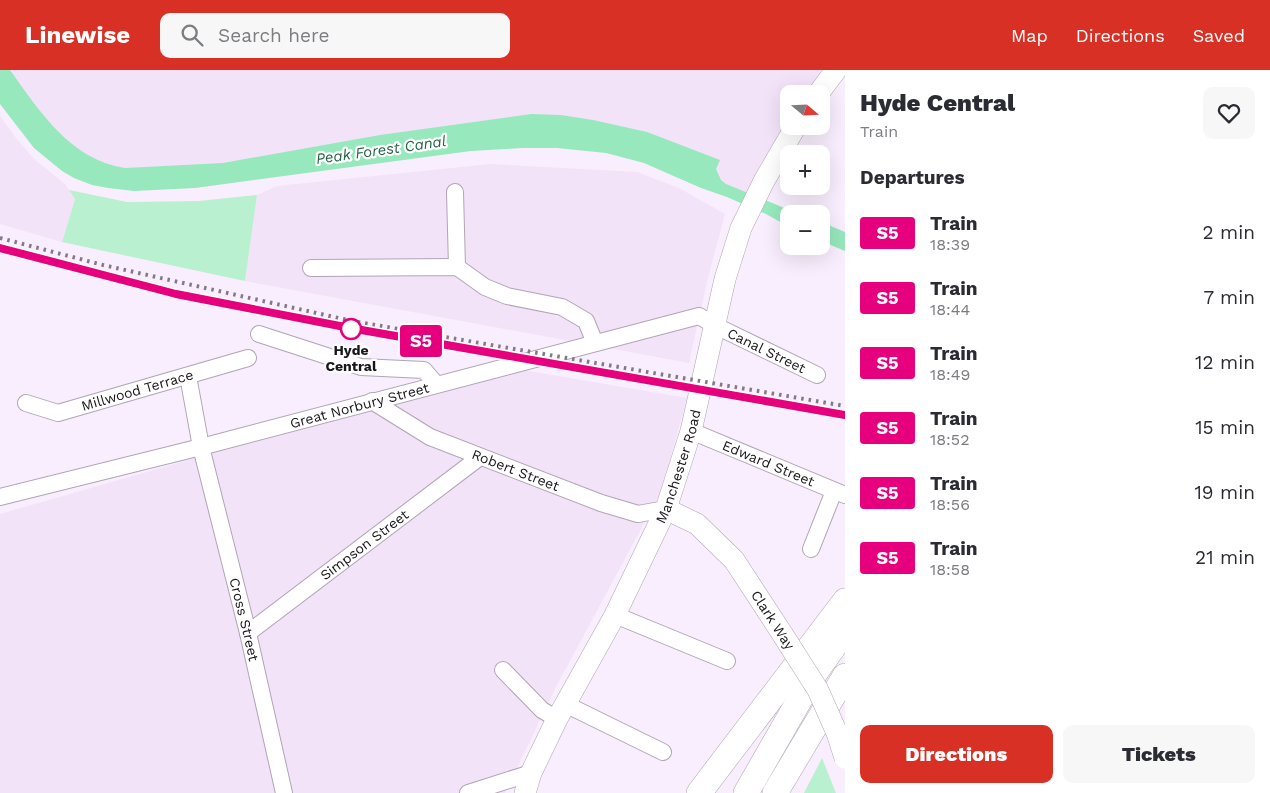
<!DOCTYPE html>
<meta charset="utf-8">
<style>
:root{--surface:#fff;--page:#f7f7f7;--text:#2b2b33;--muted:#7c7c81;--accent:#d93025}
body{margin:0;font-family:"Work Sans",sans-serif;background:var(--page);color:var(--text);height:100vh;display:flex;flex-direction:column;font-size:19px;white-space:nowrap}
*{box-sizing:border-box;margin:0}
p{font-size:16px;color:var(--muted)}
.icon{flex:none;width:28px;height:28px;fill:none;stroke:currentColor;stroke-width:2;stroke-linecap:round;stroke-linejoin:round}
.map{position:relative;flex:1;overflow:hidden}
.details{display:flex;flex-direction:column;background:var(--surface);width:425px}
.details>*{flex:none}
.badge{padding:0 10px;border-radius:4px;font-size:18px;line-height:32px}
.needle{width:32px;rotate:109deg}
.controls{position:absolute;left:780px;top:15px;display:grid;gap:10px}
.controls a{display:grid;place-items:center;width:50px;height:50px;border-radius:10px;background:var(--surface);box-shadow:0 5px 20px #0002;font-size:25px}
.map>.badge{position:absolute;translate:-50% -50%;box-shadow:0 0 0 2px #fff}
h2{padding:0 15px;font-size:19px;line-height:45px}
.round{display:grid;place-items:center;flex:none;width:52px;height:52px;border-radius:10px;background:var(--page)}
.headline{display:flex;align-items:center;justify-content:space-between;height:85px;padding:0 15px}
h1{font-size:24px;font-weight:800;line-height:38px}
.button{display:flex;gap:10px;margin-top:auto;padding:10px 15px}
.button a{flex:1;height:58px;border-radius:10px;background:var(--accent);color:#fff;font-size:20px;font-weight:800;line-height:58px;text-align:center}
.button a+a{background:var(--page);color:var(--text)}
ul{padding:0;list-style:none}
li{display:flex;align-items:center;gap:15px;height:65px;padding:0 15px}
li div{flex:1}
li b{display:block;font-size:19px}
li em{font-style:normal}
li .badge{min-width:55px;font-weight:700;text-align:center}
header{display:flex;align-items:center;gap:30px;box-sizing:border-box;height:70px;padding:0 25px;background:var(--accent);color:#fff}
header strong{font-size:24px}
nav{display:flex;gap:28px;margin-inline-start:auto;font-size:18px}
.search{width:350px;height:45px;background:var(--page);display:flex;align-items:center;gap:12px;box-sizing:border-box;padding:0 18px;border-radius:10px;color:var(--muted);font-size:19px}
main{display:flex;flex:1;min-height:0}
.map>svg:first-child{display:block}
.built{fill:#f3e3f9}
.green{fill:#b9f0d0}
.water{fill:#97e8bc}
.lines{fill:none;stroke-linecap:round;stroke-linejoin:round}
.minor-casing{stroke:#b0a5b4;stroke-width:18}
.major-casing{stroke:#b0a5b4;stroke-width:22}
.highway-casing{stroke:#b0a5b4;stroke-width:26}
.minor{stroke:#fff;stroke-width:16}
.major{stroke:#fff;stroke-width:21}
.highway{stroke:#fff;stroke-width:25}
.rail{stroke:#817983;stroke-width:4;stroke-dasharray:2.5 5;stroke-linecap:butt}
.major-bridge-casing{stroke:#b0a5b4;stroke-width:22;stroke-linecap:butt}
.major-bridge{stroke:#fff;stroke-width:21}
.line-casing{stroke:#fff;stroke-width:11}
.line{stroke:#e6007e;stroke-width:8}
.stop-dot{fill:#fff;stroke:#e6007e;stroke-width:2.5}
.labels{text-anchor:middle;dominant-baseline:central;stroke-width:4.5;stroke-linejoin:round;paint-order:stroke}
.stop-label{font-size:14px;font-weight:bold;fill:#19151a;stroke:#fff}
.street-label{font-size:14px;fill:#19151a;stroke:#fff}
.water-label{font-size:15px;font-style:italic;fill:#276245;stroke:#fff}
</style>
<header>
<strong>Linewise</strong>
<div class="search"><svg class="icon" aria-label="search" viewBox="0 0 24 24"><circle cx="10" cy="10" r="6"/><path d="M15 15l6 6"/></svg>Search here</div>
<nav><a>Map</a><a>Directions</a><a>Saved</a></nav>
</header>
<main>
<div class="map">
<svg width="845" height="723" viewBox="0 0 845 723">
<rect width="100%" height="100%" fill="#f9eefd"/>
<!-- built -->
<g class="built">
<path d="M0 0H828L815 24H789V56L749 131 689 98 545 64 258 97 82 99Z"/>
<path d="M0 46 16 68 34 89 65 114 75 129 62 172 0 154Z"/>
<path d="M490 94 637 102 679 118 725 144 708 208 689 293 245 211 257 125 277 116Z"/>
<path d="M523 300 687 328 661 422 557 615 505 723H0V444L192 389Z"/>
</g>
<!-- green -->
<g class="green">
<path d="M69 120 127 132 199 131 257 125 245 211 62 172 75 129Z"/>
<path d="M822 688 836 723H804Z"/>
</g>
<!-- water -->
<g class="water">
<path d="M0 0H10C40 42 71 90 125 98L223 93 380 65 531 44 561 45 593 50 647 62 720 90 716 99 721 110 726 114 799 144H789V157L766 144 727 127 701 118 644 93 606 83 557 78H523L471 81 195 118 134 121 108 118 92 115 74 108 62 101 34 78 0 34Z"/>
<path d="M821 152 845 162V181L821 171Z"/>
</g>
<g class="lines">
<defs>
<g id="minor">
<path d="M455 122 457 197"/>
<path d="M311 198 457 197 485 217 507 226 562 237 586 251 595 273"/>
<path d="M259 264 361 297 424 300 436 314"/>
<path id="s1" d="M188 306 201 377 248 563 284 723"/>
<path id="s2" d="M372 331 430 367 601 433 638 444 666 439"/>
<path id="s3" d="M26 333 58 343 248 288"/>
<path id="s4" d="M691 361 845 425"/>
<path id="s5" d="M0 427 201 377 699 246 716 256 817 305"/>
<path d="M811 479 834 421"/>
<path d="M615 545 727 591"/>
<path id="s6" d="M248 563 480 387"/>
<path d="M503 600 542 640 557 649"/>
<path d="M565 634 663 682"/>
<path d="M468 723 531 703"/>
</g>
<g id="major">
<path d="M818 24 836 0"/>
<path d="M666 439 697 454 734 490 783 565"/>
<path id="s7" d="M525 723 531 703 557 649 615 545 666 439 691 361 725 209 741 158 764 111 796 56"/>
</g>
<g id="highway">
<path d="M699 723 845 531"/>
<path d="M746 723 815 603 845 561"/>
<path d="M775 723 845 606"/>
</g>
</defs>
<!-- minor casing -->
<use href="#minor" class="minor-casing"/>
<!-- major casing -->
<use href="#major" class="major-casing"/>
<!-- highway casing -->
<use href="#highway" class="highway-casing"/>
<!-- minor -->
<use href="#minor" class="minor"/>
<!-- major -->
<use href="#major" class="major"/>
<!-- highway -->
<use href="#highway" class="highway"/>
<!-- rail -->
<g class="rail">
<path d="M0 168 103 195 352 251 845 336"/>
<path d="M0 178 176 224 350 258 845 345"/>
</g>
<defs>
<path id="major-bridge" d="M783 565 818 620 837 663 845 688"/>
</defs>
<!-- major-bridge casing -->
<use href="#major-bridge" class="major-bridge-casing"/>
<!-- major-bridge -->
<use href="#major-bridge" class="major-bridge"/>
</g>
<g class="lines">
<defs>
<path id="line" d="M0 178 176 224 350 258 845 345"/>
</defs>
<!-- line casing -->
<use href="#line" class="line-casing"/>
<!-- line -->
<use href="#line" class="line"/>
</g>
<!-- markers -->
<circle class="stop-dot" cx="351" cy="259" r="10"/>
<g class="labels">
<!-- stop labels -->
<g class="stop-label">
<text x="351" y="280">Hyde<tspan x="351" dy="16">Central</tspan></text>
</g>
<!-- street labels -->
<g class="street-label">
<text stroke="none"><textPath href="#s5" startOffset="798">Canal Street</textPath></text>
<text stroke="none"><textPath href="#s3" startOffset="116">Millwood Terrace</textPath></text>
<text stroke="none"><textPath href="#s5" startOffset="371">Great Norbury Street</textPath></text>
<text stroke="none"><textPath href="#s4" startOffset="84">Edward Street</textPath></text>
<text stroke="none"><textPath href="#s7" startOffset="362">Manchester Road</textPath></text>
<text stroke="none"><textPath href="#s2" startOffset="160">Robert Street</textPath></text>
<text stroke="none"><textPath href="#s6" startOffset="146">Simpson Street</textPath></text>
<text stroke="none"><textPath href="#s1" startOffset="250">Cross Street</textPath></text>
<text transform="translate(773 550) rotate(57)">Clark Way</text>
</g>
<!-- water labels -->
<g class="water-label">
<text transform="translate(381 80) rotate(-8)">Peak Forest Canal</text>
</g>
</g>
</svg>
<div class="controls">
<a><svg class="needle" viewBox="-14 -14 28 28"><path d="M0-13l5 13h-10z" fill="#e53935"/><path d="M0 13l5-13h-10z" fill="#7c7c81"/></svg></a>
<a>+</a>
<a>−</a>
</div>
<b class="badge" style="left:421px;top:271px;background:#e6007e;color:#fff">S5</b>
</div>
<section class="details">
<div class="headline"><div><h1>Hyde Central</h1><p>Train</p></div><a class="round"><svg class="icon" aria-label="heart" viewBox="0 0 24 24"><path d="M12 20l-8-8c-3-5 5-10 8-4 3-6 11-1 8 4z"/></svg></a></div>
<h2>Departures</h2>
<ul>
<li><span class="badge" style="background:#e6007e;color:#fff">S5</span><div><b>Train</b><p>18:39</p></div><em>2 min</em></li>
<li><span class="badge" style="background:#e6007e;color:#fff">S5</span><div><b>Train</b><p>18:44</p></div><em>7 min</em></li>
<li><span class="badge" style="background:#e6007e;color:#fff">S5</span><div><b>Train</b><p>18:49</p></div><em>12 min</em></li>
<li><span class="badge" style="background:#e6007e;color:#fff">S5</span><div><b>Train</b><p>18:52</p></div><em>15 min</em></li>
<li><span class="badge" style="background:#e6007e;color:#fff">S5</span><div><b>Train</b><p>18:56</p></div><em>19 min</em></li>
<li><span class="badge" style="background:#e6007e;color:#fff">S5</span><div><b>Train</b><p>18:58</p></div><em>21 min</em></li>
</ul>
<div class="button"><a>Directions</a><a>Tickets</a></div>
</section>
</main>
